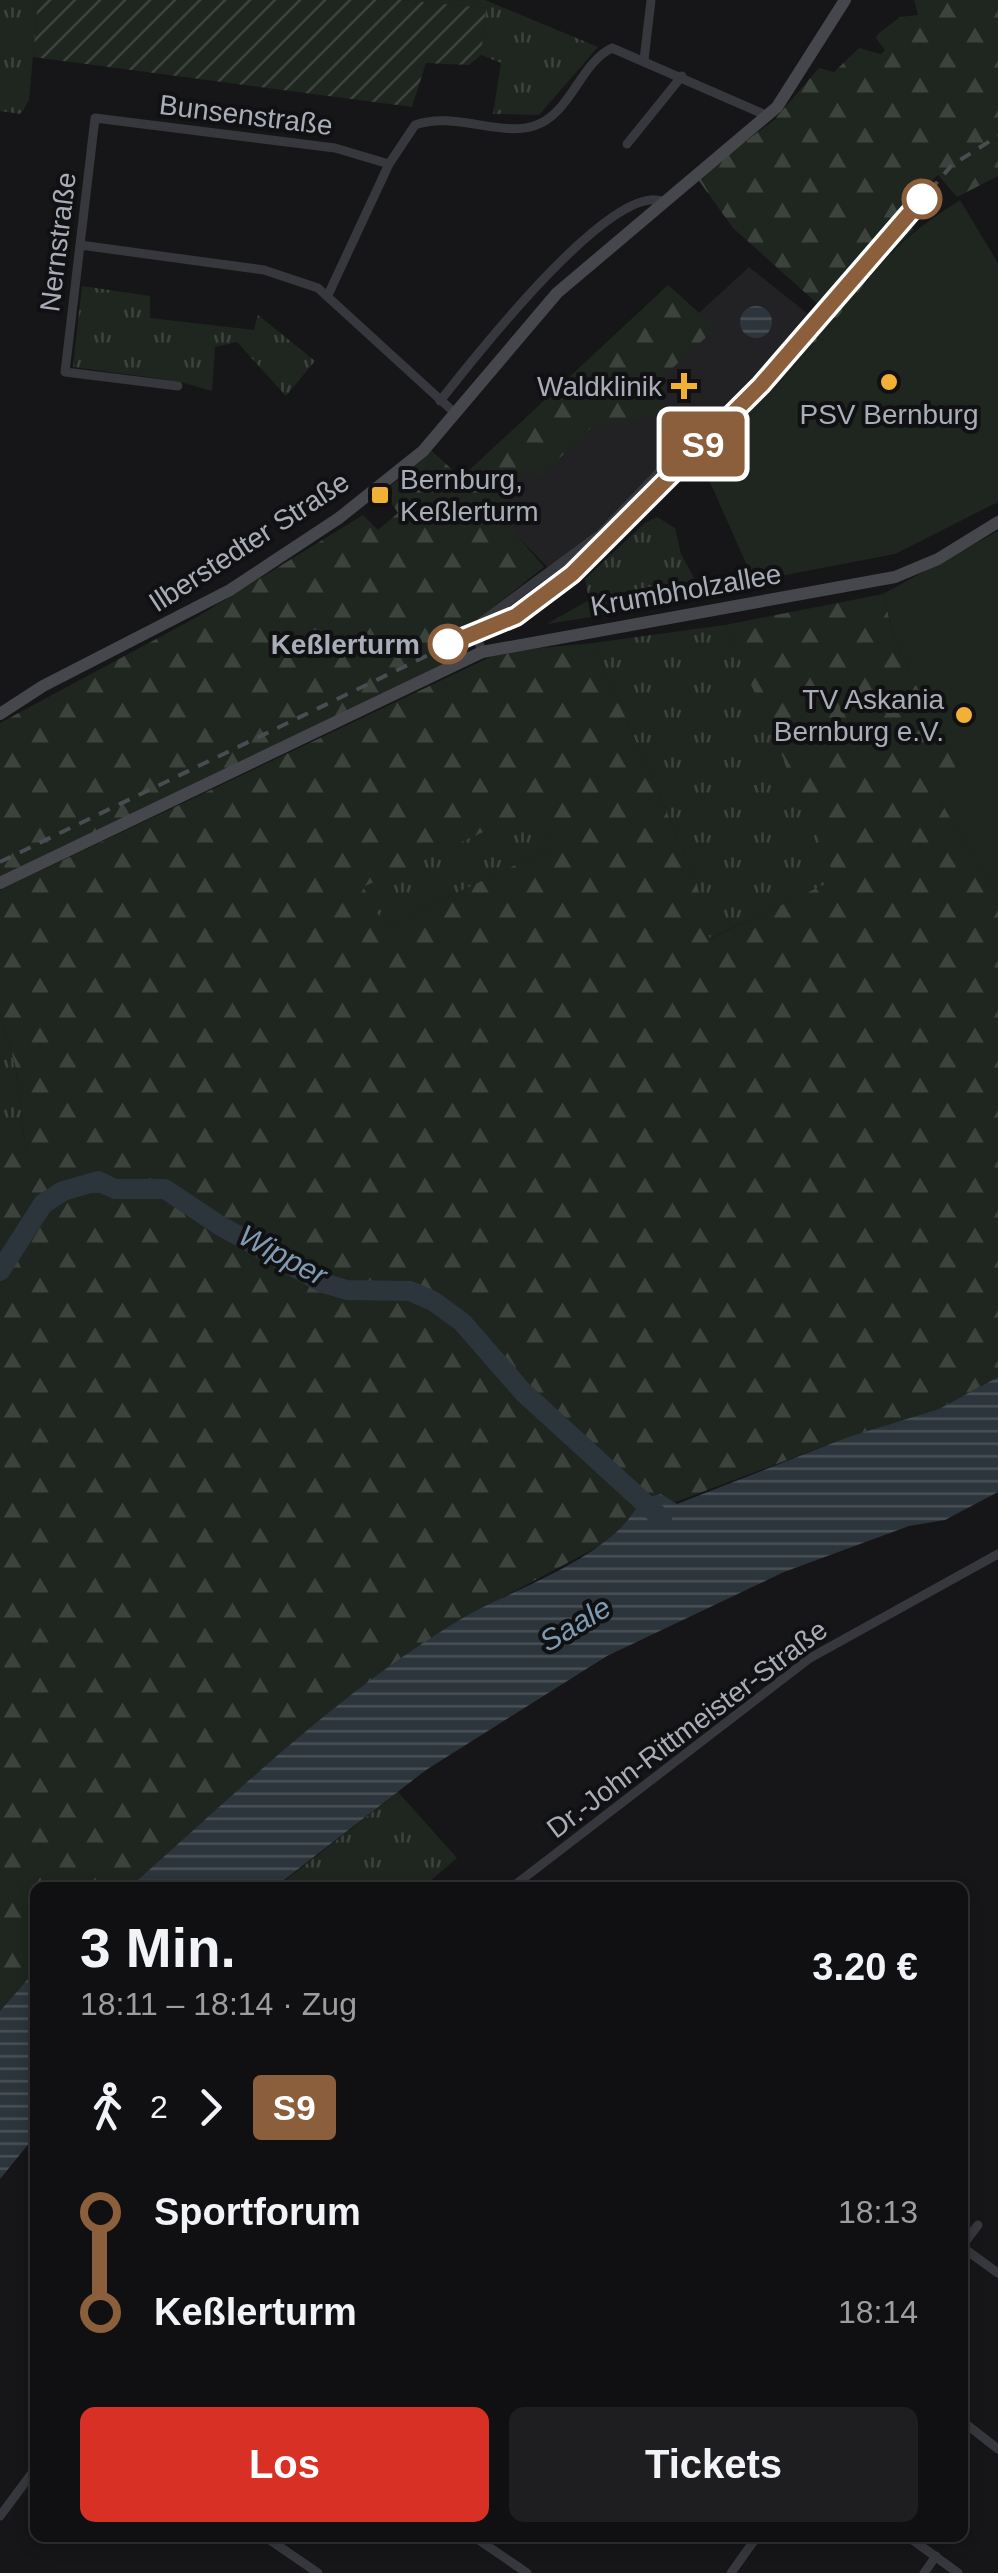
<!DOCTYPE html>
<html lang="de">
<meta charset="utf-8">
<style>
:root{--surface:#101012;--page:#1e1e20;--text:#f1f3f6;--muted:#9c9d9f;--line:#303032;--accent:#d93025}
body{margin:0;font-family:Helvetica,sans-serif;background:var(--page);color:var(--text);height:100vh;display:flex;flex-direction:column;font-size:38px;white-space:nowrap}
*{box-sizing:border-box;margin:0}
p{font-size:32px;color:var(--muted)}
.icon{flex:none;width:55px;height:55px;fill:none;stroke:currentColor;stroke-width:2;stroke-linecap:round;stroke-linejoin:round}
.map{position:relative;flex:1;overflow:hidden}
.panel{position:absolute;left:30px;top:1882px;width:938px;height:660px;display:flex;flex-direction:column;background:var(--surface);border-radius:15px;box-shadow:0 5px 15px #0003,0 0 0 2px var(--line)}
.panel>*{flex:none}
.badge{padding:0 20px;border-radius:8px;font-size:35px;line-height:65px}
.map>.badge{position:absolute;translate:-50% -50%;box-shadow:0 0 0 5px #fff}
.legs{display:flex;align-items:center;gap:15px;height:110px;padding:0 50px;font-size:32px}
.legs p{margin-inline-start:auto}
.head{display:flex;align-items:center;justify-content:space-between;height:170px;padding:0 50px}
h1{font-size:55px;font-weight:700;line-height:75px}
.button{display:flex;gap:20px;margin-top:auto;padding:20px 50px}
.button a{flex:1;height:115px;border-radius:15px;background:var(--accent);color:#fff;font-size:40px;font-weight:700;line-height:115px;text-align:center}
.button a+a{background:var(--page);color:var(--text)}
ul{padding:0 50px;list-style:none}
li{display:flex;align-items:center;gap:35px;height:100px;font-size:38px}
li i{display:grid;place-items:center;width:15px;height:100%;margin:0 12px;background:currentColor}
li i::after{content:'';width:25px;height:25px;margin:-12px;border:8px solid;border-radius:50%;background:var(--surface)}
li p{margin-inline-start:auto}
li:first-child i{background:linear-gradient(#0000 50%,currentColor 0)}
li:last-child i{background:linear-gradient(currentColor 50%,#0000 0)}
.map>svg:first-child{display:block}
.built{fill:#222225}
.grass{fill:url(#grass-tufts)}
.forest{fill:url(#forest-firs);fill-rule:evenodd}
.garden{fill:url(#garden-furrows)}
.pitch{fill:#1e261f}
.water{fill:url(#water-rules)}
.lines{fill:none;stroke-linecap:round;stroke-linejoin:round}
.river{stroke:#2c353c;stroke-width:20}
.street{stroke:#37383d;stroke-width:9}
.secondary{stroke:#45474d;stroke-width:12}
.rail{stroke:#4a4c52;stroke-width:4;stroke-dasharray:12 10;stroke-linecap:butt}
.line-1-casing{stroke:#fff;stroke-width:22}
.line-1{stroke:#8b5e3c;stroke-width:15}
.stop-1-dot{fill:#fff;stroke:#8b5e3c;stroke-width:5}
.poi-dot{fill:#f2b134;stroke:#111113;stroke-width:4}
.labels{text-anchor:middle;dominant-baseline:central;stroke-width:8;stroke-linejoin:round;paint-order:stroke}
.street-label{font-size:28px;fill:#a8adb8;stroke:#111113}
.poi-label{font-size:28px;fill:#a8adb8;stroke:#111113;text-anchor:end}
.stop-label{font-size:28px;font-weight:bold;fill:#a8adb8;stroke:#111113;text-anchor:end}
.water-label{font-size:30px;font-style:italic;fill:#7f9bb3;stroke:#111113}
</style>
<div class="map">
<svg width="998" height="2573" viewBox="0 0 998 2573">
<defs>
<pattern id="grass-tufts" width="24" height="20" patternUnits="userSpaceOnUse" patternTransform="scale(2.5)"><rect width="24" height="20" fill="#1e261f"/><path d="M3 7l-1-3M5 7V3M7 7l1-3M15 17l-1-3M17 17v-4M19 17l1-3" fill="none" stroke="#3c433d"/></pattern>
<pattern id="forest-firs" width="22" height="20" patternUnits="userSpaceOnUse" patternTransform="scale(2.5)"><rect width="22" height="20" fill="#1e261f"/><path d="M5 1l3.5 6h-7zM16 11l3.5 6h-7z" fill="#3c433d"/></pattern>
<pattern id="garden-furrows" width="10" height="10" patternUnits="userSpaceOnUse" patternTransform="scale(2.5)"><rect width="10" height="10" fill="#1e261f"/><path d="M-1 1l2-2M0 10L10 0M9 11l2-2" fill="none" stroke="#3c433d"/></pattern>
<pattern id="water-rules" width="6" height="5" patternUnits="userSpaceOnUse" patternTransform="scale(2.5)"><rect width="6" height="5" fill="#2c353c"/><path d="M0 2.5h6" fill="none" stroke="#485056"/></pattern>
</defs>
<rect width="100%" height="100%" fill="#161618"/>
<!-- built -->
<path class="built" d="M749 267 812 317 617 527 561 581 488 506Z"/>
<!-- grass -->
<g class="grass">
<path d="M0 0H38L29 100 21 114 0 111Z"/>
<path d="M401 0H485L598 47 539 115 493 114 501 63 481 55 486 8Z"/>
<path d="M82 286 150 296V318L254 330 258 315 315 361 286 396 237 342 215 347 212 391 177 381 73 367Z"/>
<path d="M657 517 675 528 681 554 705 598 547 624 589 600 585 579 645 523Z"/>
<path d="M725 625 837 879 709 939 696 880 593 643Z"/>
<path d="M536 807 553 847 385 927 362 887Z"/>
<path d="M0 1013 15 1064 26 1151 0 1154Z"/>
<path d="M398 1792 457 1858 423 1887H277Z"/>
</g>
<!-- forest -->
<g class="forest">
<path d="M914 0H998V176L957 197 938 175C924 186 909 203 906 220L914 230 875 267 857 295 704 469 685 455 821 307 733 228 697 178 774 120 819 68 834 72 859 48 881 54 885 50 876 38 878 34 900 17 918 15Z"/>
<path d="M668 285 716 328 665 375 663 408 658 415 593 426 541 476 527 471 504 492 514 532 544 567 475 621 474 644 460 658 0 877V723L197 617 363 515 378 530 398 513 384 492 431 450 461 478Z"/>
<path d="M883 594 895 641 966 788 941 802 998 897V1377L939 1409 848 1437 633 1518 603 1544 460 1620 371 1680 130 1887 35 1888V1971L0 2011V1154L26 1150 15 1064 0 1013V890L501 652 593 643 696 880 710 939 836 879 725 625ZM536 808 553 847 385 927 363 887Z"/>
</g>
<!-- garden -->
<path class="garden" d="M38 0H401L486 8 481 55 469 65 426 63 412 107 33 57Z"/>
<!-- pitch -->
<g class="pitch">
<path d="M960 200 998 263V502L895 554 754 581 704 469 857 295C884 253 918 227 960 200Z"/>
<path d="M998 531V897L941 802 965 787 895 641 883 594Z"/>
</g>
<!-- water -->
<g class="water">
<circle cx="756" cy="322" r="16"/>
<path d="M998 1377V1492L945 1520 909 1526 784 1572 607 1656 426 1770 275 1887H130C235 1794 339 1692 461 1619 514 1588 617 1556 641 1499L661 1494 677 1504 848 1437 939 1409Z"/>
<path d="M35 1971V2136L0 2179V2011Z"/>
</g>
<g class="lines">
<!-- river -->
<path class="river" d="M0 1271 43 1204 63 1191 98 1181 115 1189H165L219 1225 323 1283 347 1290 410 1291 433 1301 462 1322 523 1392 662 1519"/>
<!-- street -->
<g class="street">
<path d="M644 60 651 0"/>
<path d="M627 144 682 76"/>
<path d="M80 245 264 270 318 288 456 414"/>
<path d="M328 295 389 164 415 125C454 111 500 137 534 126 571 114 580 63 612 48L768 116"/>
<path d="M178 386 65 372 95 118 335 148 389 164"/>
<path d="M440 401C470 363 614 177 664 202"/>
<path d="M482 652 477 637 482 621 600 534 669 462"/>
<path d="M511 1888 810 1658 998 1554"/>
<path d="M962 2246 978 2225"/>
<path d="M962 2247 998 2273"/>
<path d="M962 2421 998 2449"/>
<path d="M0 2516 35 2469"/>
<path d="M267 2538 318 2573"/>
<path d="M476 2538 527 2573"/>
<path d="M910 2538 958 2573"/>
<path d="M731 2573 756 2538"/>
<path d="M924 2573 936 2556"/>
</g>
<!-- secondary -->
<g class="secondary">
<path d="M0 714 43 686 230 590 339 518 423 451 557 293 777 107 845 0"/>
<path d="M0 883 482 652 895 577 938 559 998 522"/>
</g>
<!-- rail -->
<path class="rail" d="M0 862 536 603 572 574 761 385 952 165 998 136"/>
</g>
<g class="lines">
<defs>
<path id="line-1" d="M448 644 516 616 572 574 761 385 922 199"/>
</defs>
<!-- line-1 casing -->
<use href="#line-1" class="line-1-casing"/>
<!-- line-1 -->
<use href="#line-1" class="line-1"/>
</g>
<!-- markers -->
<g class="stop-1-dot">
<circle cx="922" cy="199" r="18"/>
<circle cx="448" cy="644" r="18"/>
</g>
<g class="poi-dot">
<circle cx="889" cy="382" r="10"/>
<path d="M679 371h10v10h10v10h-10v10h-10v-10h-10v-10h10z"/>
<rect x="370" y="485" width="20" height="20" rx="5"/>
<circle cx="964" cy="715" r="10"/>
</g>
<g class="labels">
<!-- street labels -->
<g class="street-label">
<text transform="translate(246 115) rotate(7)">Bunsenstraße</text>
<text transform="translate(58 242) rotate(-83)">Nernstraße</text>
<text transform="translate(249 542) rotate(-33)">Ilberstedter Straße</text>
<text transform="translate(686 590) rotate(-10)">Krumbholzallee</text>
<text transform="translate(687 1729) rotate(-37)">Dr.-John-Rittmeister-Straße</text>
</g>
<!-- poi labels -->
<g class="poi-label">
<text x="662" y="386">Waldklinik</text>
<text x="889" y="414" text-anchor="middle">PSV Bernburg</text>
<text x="400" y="479" text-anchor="start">Bernburg,<tspan x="400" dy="32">Keßlerturm</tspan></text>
<text x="944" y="699">TV Askania<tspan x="944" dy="32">Bernburg e.V.</tspan></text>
</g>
<!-- stop labels -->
<g class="stop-label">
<text x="420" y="644">Keßlerturm</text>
</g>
<!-- water labels -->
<g class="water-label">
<text transform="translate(283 1255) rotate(28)">Wipper</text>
<text transform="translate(575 1624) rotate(-31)">Saale</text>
</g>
</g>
</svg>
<b class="badge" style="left:703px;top:444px;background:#8b5e3c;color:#fff">S9</b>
<section class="panel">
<div class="head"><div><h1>3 Min.</h1><p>18:11 – 18:14 · Zug</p></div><b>3.20 €</b></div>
<div class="legs"><svg class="icon" aria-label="walk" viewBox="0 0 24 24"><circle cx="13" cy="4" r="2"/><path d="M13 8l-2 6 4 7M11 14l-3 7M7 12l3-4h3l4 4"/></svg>2<svg class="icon" aria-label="forward" viewBox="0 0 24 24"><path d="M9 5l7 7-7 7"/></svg><b class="badge" style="background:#8b5e3c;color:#fff">S9</b></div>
<ul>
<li><i style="color:#8b5e3c"></i><b>Sportforum</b><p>18:13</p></li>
<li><i style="color:#8b5e3c"></i><b>Keßlerturm</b><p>18:14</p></li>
</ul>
<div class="button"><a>Los</a><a>Tickets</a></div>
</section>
</div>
